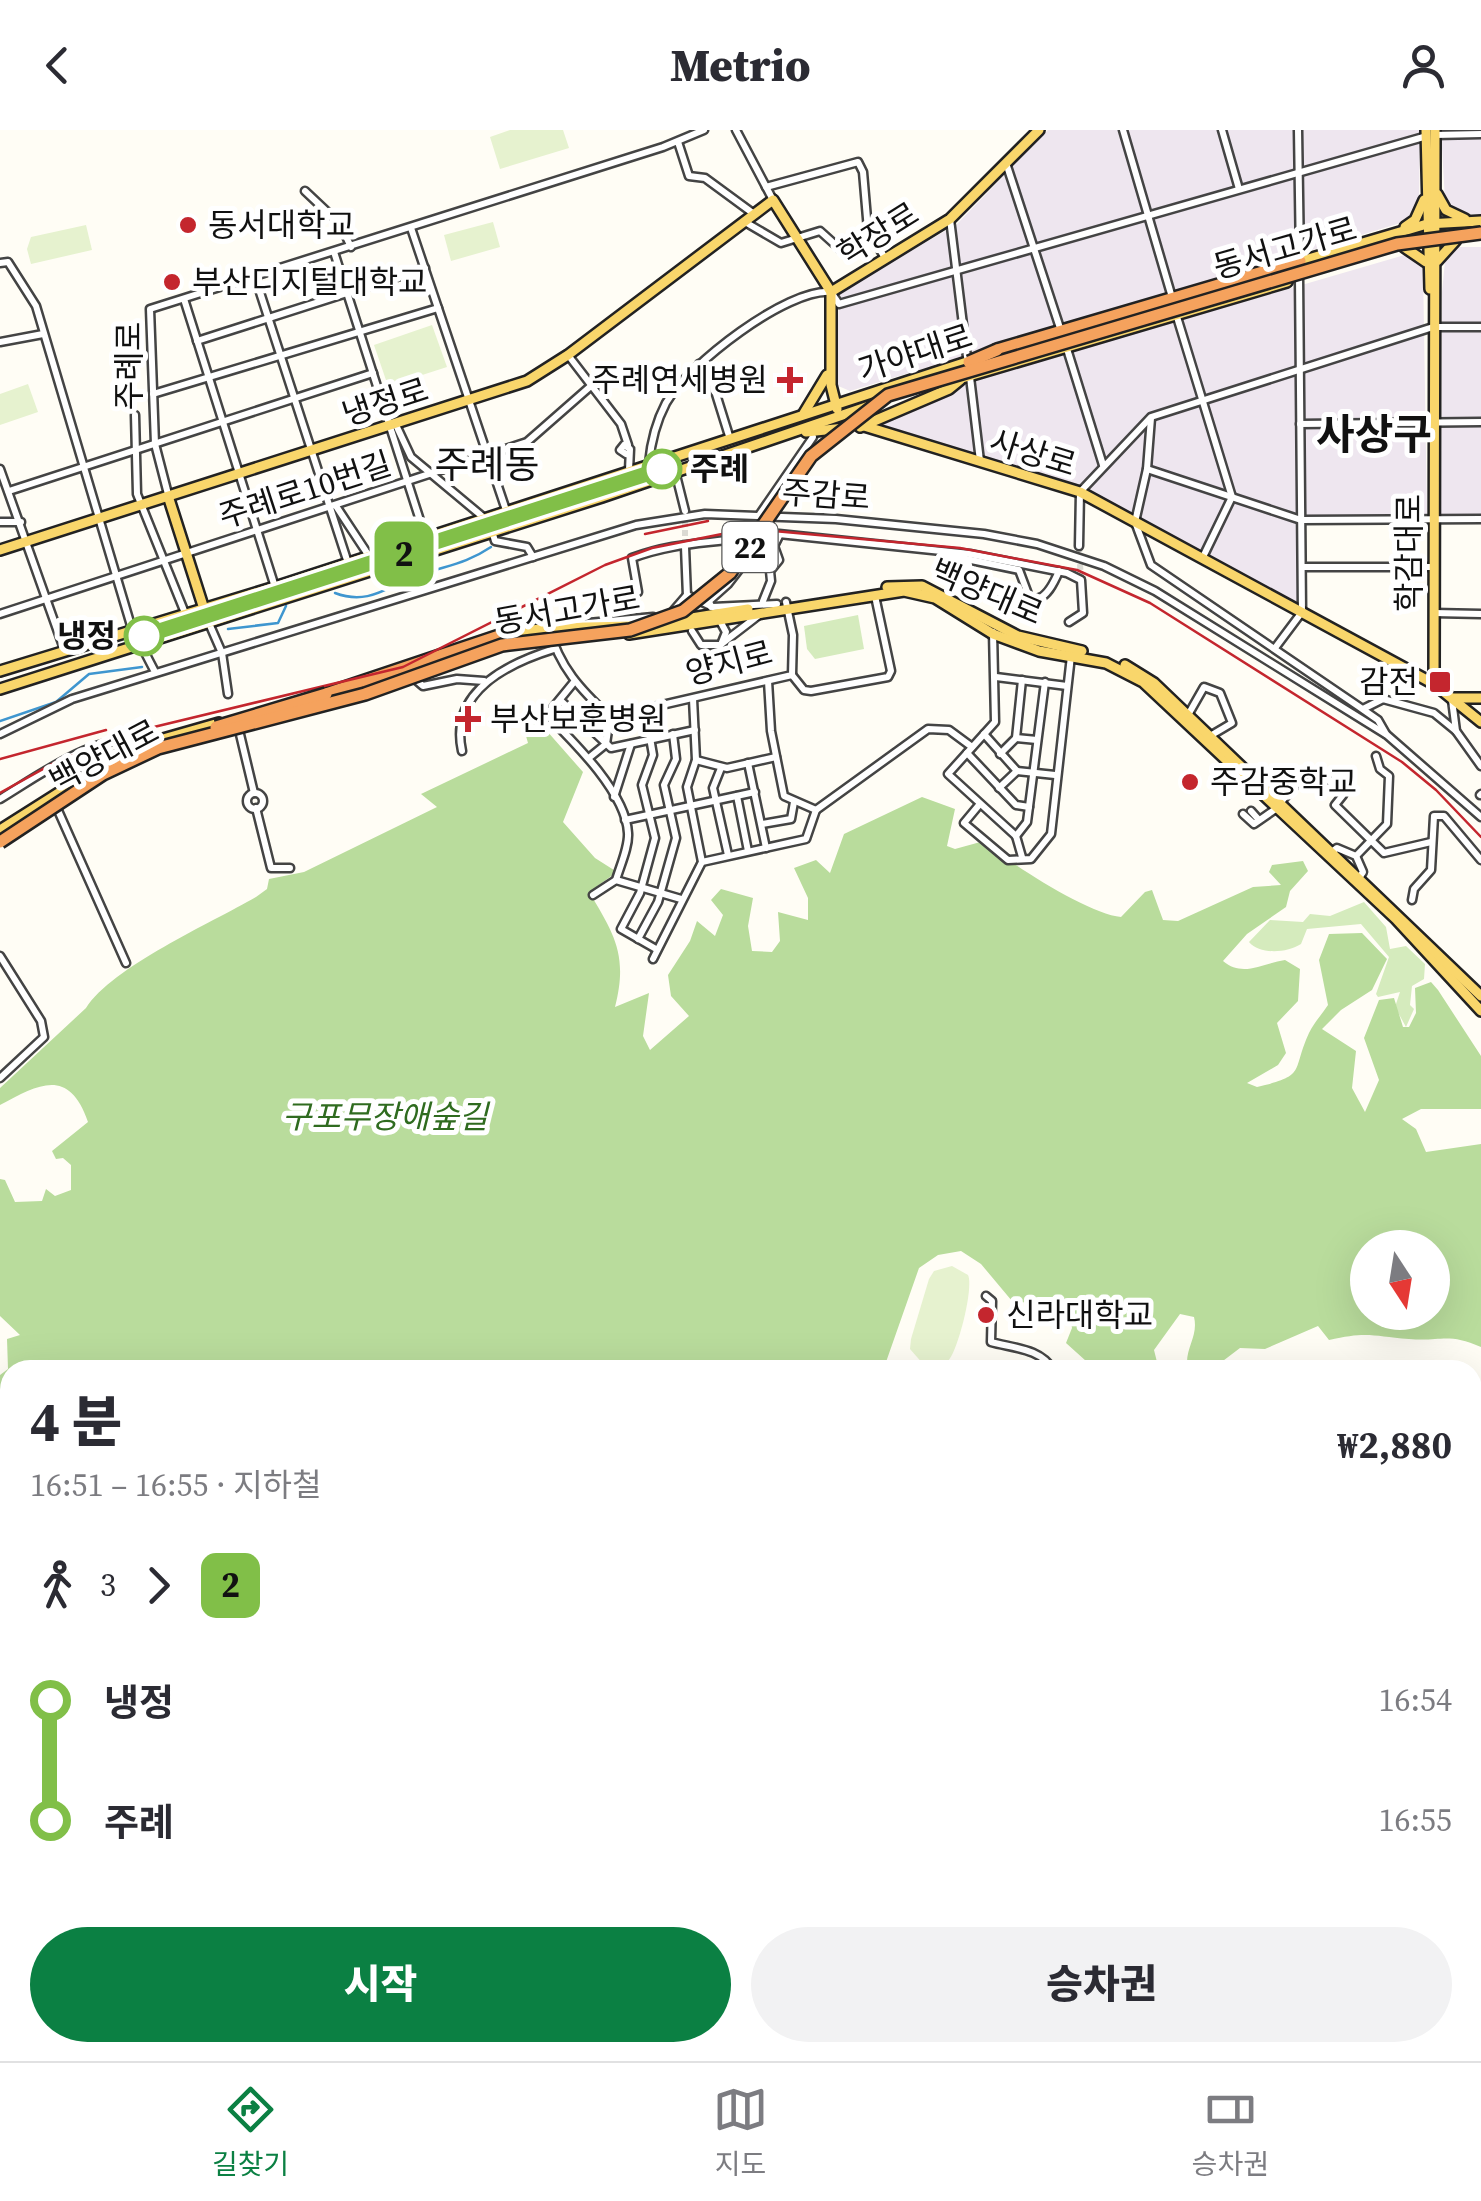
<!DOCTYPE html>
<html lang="ko">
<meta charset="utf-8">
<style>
:root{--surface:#fff;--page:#f2f2f3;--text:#2b2b33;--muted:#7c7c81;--line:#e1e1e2;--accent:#0b8043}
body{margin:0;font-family:"Source Serif 4","Noto Sans KR",serif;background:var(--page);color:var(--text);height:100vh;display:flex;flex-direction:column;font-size:38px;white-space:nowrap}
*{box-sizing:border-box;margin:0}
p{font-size:32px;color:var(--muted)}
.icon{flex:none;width:55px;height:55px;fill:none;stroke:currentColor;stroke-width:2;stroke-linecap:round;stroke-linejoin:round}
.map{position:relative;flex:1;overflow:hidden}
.details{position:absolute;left:0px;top:1230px;width:1482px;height:702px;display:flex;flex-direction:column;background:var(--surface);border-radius:30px 30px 0 0;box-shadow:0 10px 40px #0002}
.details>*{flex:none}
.badge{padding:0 20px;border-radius:15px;font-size:35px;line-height:65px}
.needle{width:65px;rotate:168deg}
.controls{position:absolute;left:1350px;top:1100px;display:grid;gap:20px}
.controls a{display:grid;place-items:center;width:100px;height:100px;border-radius:50%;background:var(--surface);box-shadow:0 10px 40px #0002;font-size:50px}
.map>.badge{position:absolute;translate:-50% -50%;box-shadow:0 0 0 5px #fff}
.legs{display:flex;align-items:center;gap:15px;height:110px;padding:0 30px;font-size:32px}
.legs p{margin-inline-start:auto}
.headline{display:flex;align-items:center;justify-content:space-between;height:170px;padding:0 30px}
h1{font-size:55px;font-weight:800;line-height:75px}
.primary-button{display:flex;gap:20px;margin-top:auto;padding:20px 30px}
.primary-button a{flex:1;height:115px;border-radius:60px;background:var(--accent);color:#fff;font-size:40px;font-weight:800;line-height:115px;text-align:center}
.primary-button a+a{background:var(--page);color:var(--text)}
ul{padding:0 30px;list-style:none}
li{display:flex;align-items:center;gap:35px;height:120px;font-size:38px}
li i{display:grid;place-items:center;width:15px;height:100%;margin:0 12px;background:currentColor}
li i::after{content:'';width:25px;height:25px;margin:-12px;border:8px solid;border-radius:50%;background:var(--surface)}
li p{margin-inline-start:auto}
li:first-child i{background:linear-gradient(#0000 50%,currentColor 0)}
li:last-child i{background:linear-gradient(currentColor 50%,#0000 0)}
header{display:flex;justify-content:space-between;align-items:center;height:130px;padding:0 30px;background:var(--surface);font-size:45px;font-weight:800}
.tabs{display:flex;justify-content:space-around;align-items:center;height:140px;border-top:2px solid var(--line);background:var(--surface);font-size:28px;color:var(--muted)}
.tabs a{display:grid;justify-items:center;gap:5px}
.tabs .selected{color:var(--accent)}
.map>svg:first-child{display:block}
.industrial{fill:#eee6ef}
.green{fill:#d5ebbd}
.forest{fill:#b9dc9c;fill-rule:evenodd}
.pitch{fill:#e6f2cf}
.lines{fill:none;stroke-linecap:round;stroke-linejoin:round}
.stream{stroke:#3f96cf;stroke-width:2.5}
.minor-tunnel{stroke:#dbdad3;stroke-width:6;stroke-dasharray:6 3;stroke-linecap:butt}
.minor-casing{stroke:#444;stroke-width:11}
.major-casing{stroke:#222;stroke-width:14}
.highway-casing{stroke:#222;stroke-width:16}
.minor{stroke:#fff;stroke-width:6}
.major{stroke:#f9d66b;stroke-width:9}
.highway{stroke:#f5a25d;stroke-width:11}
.rail{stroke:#c4262e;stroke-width:2.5}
.highway-bridge-casing{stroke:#222;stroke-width:16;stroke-linecap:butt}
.highway-bridge{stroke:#f5a25d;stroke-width:11}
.line-1-casing{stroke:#fff;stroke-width:22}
.line-1{stroke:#81bf48;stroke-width:15}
.poi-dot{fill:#c4262e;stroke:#fff;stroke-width:4}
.stop-1-dot{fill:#fff;stroke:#81bf48;stroke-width:5}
.labels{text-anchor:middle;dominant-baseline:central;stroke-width:10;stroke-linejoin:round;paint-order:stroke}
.shield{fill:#fff;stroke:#585858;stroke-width:2.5}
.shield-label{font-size:30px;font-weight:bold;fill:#111}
.poi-label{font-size:32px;fill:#111;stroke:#fff;text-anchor:start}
.street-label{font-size:32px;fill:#111;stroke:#fff}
.stop-label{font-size:32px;font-weight:bold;fill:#111;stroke:#fff;text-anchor:start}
.park-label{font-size:32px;font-style:italic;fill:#2f6b1f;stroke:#fff}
.quarter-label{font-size:38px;fill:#111;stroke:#fff}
.district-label{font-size:42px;font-weight:bold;fill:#111;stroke:#fff}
</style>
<header><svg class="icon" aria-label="back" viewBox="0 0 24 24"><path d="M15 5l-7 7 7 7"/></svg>Metrio<svg class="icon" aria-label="person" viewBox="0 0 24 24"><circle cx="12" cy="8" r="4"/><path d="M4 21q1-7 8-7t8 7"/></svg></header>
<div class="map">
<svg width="1481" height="1931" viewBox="0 0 1481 1931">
<rect width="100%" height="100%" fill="#fffdf5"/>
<!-- industrial -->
<g class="industrial">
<path d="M1048 0H1420L1419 72 1407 91 850 261 836 255 839 163 957 94Z"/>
<path d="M1441 0H1481V85L1457 83 1445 70Z"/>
<path d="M1457 117H1481V385L1441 387 1442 162 1445 131Z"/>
<path d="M1408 124 1423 137 1427 386H1299L1300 470 1295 472 1080 357 875 298 878 287 975 250Z"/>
</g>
<!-- green -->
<g class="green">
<path d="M858 485 864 519 815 529 807 519 804 496Z"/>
<path d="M1364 772 1386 797 1390 819 1406 816 1425 834 1424 849 1412 856 1410 875 1414 879 1406 897 1395 877 1400 862 1378 867 1376 864 1389 827 1361 794 1307 799 1301 814C1287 823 1260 825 1249 812L1270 790 1303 792 1310 784 1330 786Z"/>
</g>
<!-- forest -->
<g class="forest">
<path d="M539 592 583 642 563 692 595 728 617 742 589 762C615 805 628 826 615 877L649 863 643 906 650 920 689 886 671 866 668 845 690 811 697 791 715 806 723 785 711 770 721 759 753 768 748 796 752 821 772 822 780 811 778 782 808 790V768L794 738 816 730 830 743 844 704 922 667 955 679 947 716 955 719 984 711C1010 734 1089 784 1121 787L1145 762 1152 760 1163 790 1178 791 1253 757 1281 755 1269 742 1272 735 1303 731 1308 741 1290 761 1286 777 1247 804 1223 831C1243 848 1263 833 1285 830L1300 839 1298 871 1277 893 1286 923 1278 935 1247 953 1257 957C1308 945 1291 942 1309 903 1314 893 1322 884 1328 875L1319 830 1329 804 1362 803 1387 829 1372 860 1341 880 1322 899 1356 921 1352 958 1365 982 1379 950 1364 908 1379 870 1394 868 1403 897H1409L1416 883 1415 858 1431 852 1438 860 1481 926V979H1421L1402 989 1416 999 1426 1022 1481 1014V1217C1447 1202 1441 1212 1409 1209 1373 1206 1367 1201 1329 1210L1318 1196 1265 1219 1240 1218 1211 1240H1188C1183 1220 1199 1207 1194 1187L1180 1184 1154 1220 1159 1240H1096L1066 1213 1072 1198 1068 1177 1012 1171 981 1134 961 1121 938 1125 919 1138 886 1232 892 1240H10V1922H1472L1473 1608 1481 1615V1931H0V1245L8 1239 7 1209 20 1205 0 1186V1049L5 1050 15 1072 42 1071 46 1059 55 1066 71 1060V1035L63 1028 56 1029 52 1021 88 992C69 937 39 954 0 975V958L86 878C112 837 211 793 256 767L267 759 269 749 304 742 437 677 421 664 528 613 524 599ZM1368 1118H1432V1182H1368Z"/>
<path d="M1479 1393 1481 1542 1473 1550 1472 1394Z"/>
</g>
<!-- pitch -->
<g class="pitch">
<path d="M510 0H563L569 18 500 39 490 7Z"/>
<path d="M493 92 500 117 451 131 444 105Z"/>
<path d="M86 95 92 120 31 134 27 119 31 107Z"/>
<path d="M432 195 447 237 388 256 374 215Z"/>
<path d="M28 254 38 282 0 295V264Z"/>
<path d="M952 1136 968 1145C974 1157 958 1221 948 1231 941 1237 932 1236 924 1235L910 1219 911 1209 929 1149 934 1141Z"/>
</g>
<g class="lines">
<!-- stream -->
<g class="stream">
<path d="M335 463C369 476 388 456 417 446 447 435 464 435 491 417"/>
<path d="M228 499 278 493 286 476"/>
<path d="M0 591 56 572 89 544 142 537"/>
</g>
<!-- minor-tunnel -->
<g class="minor-tunnel">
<path d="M685 382V417"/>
<path d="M1079 416 1081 450"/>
</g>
<defs>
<g id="minor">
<path d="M736 0 773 70"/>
<path d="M1123 0 1171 164"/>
<path d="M1222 0 1239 59"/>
<path d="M1298 0 1300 130"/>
<path d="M1435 5 1481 4"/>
<path d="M678 12 689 46 705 48 754 84"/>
<path d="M1006 33 1060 198"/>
<path d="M766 57 858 32 863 42 868 100 885 128"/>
<path d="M305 61 340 94 351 117"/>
<path d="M950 89 967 227"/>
<path d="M745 92 781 113 820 101 840 119"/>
<path d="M411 98 511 395"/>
<path d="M334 122 425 406"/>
<path d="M0 133 8 132 36 176 132 499"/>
<path d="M255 147 348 433"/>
<path d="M184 169 275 457"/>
<path d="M1177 187 1232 367 1202 429"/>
<path d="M197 211 425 138"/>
<path d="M0 212 43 204"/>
<path d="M1067 219 1103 335"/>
<path d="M568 225 621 294 628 315"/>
<path d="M699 234 711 248 730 309"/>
<path d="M970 247 980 331"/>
<path d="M153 264 438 178"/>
<path d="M135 285 137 364 185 483"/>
<path d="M1151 288 1147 339 1135 392 1151 435 1358 576 1378 590 1386 604"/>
<path d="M1300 294 1481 292"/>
<path d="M396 295 411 327 483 387"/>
<path d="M626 324 620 320 624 315 630 319 629 340"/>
<path d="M649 333C651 312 656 292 666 273 688 235 787 158 831 162L839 174 1427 6"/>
<path d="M0 339 64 519"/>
<path d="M1147 339 1301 390 1481 389"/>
<path d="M675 341 685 381"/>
<path d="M9 361 373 243"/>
<path d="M169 368 155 314 150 179 663 17 704 0"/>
<path d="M336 376 369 426"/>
<path d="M760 384 813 307 811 302"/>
<path d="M0 392H21"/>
<path d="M492 401 495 411 527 417 533 427"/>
<path d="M1079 416 1080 362 1151 287 1433 197H1481"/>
<path d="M685 417 687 466"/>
<path d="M947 425 1019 440 1031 472"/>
<path d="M968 430C971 453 982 460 1004 464 1035 471 1044 477 1059 441"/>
<path d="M1303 437H1434"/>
<path d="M638 462 632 428C670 414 697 414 735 409L745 425"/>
<path d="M763 471 771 451 770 441 779 430 774 416 779 406"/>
<path d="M711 477 709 471 728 454 765 406 779 404 970 424 1067 443 1081 450 1083 483 1069 492"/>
<path d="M674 480 687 465 713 477 777 474"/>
<path d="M1434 483 1481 484"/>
<path d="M0 484 527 312 592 255"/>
<path d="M208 491 222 523 228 564"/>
<path d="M720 491 726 502 722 512"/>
<path d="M556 496 653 487"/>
<path d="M549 498C559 537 581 560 610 587L792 545 793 505 786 472"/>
<path d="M692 501 701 515H720"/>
<path d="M993 502 995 592 948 644 1016 706"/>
<path d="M140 513 155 542"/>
<path d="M720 515 759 485"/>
<path d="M1275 518 1302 482 1299 147"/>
<path d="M792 545 804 560 811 561 888 547 891 541 875 466"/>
<path d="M996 547 1067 556"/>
<path d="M416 550 423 556 457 549 484 551"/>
<path d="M574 552 547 585C574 612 626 663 628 703 629 717 620 736 616 750L593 765"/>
<path d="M560 570 611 618 695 600"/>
<path d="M1452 570 1456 601 1481 636"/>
<path d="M645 579 653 625 642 655 655 708 640 763 621 799 656 819"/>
<path d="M1363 579 1383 569 1434 583 1456 601"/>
<path d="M1188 585 1204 557 1220 563 1232 593 1210 606"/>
<path d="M238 596 254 663"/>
<path d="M0 604 72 569 636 395 705 384 836 389 984 404 1037 414 1104 436 1155 461 1387 605 1481 687"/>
<path d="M984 604 1017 641"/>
<path d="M1016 608 1037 610"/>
<path d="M462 621C449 562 506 534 554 519"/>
<path d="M967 623 1016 675 1029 677"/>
<path d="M1000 624 1016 608 1022 550"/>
<path d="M590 627 606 614 610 587"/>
<path d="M696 630 727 638 776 627"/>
<path d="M748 633 766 718"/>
<path d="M721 638 713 658 728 725"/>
<path d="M1017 641 1055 645"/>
<path d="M999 658 1017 641"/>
<circle cx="255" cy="671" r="8"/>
<path d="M1480 665 1481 664"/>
<path d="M737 666 748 721"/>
<path d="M614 667 631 614"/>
<path d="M0 669C46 641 98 601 155 609"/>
<path d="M1281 672 1309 639 1322 644 1343 665 1335 675 1384 723 1431 712"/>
<path d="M979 675 964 693 1008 730 1031 729 1051 704 1071 526"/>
<path d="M56 676 126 833"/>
<path d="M256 678 271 738H290"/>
<path d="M816 680 928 599 949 600 972 617"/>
<path d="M1251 681 1259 690"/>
<path d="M1243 684 1254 694 1277 678"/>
<path d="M625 690 755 662"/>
<path d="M762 694 791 689 794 672"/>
<path d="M1016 706 1027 692 1045 552"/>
<path d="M1016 706 1022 727"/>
<path d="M1333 721 1337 718 1356 726 1363 742 1357 751"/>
<path d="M1356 726 1387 694 1389 646 1380 639 1376 626"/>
<path d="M702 732 806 709 816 680 784 666 771 601 768 551"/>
<path d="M616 750 681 769"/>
<path d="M1412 770 1414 759 1431 740 1434 686H1444L1481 730"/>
<path d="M638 809 658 772 676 708 664 655 676 629 673 604"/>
<path d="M0 826 41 891 44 907 0 948"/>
<path d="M653 829 702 732 687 657 696 630 693 569"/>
<path d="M986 1166 992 1171 991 1212C1012 1218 1041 1218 1053 1240"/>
<path d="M1472 1359H1481"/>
<path d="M1472 1593 1481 1596"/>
</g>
<g id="major">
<path d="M1426 0 1430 159"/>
<path d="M1437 64 1446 80 1465 89"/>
<path d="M1405 97 1415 90 1424 70"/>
<path d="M1404 117 1426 132"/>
<path d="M1437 131 1456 110"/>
<path d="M1295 133 1427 94 1481 91"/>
<path d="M952 251 1287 152"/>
<path d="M837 279 831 255V162L950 89 1039 0"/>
<path d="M804 283 827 245"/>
<path d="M851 292 1080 362 1434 554 1481 592"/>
<path d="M860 297 949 259 960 250"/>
<path d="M806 302 845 298"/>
<path d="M169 369 204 479"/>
<path d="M0 420 527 251 568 225 773 70 831 162"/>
<path d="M887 457 922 456 1018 506 1082 521"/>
<path d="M660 493 748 479"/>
<path d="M629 504 904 461 935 468 993 504 1039 521 1106 533 1143 552 1396 789 1481 881"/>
<path d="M506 505 544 498 630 496"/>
<path d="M1125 535 1154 553 1481 866"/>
<path d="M0 541 275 457 973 230"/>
<path d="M1434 554 1435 0"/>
<path d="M0 559 602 367 872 275"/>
<path d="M1452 568H1481"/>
<path d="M0 700 128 619 219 593"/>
</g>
<g id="highway">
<path d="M997 220 1300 131"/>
<path d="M326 564 508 503"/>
</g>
</defs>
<!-- minor casing -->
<use href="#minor" class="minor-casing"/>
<!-- major casing -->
<use href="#major" class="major-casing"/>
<!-- highway casing -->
<use href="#highway" class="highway-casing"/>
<!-- minor -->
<use href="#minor" class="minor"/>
<!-- major -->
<use href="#major" class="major"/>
<!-- highway -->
<use href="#highway" class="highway"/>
<!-- rail -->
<g class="rail">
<path d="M645 404 708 391"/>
<path d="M0 629 106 600"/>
<path d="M0 663 54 633 129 603 403 537 605 435 652 418 722 404 774 401 960 418 1077 440 1150 473 1402 632 1436 660 1481 707"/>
</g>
<defs>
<g id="highway-bridge">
<path d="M969 232 997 220"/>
<path d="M216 597 326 564"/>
<path d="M0 712 103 644 158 618 365 564 502 515 630 500 683 481 730 443 811 326 888 265 1397 114 1481 103"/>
</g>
</defs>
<!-- highway-bridge casing -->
<use href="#highway-bridge" class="highway-bridge-casing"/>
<!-- highway-bridge -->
<use href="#highway-bridge" class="highway-bridge"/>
</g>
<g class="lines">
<defs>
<path id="line-1" d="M144 506 662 339"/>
</defs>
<!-- line-1 casing -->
<use href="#line-1" class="line-1-casing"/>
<!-- line-1 -->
<use href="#line-1" class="line-1"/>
</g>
<!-- markers -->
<g class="poi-dot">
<circle cx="188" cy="95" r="10"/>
<circle cx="172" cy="152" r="10"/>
<path d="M785 235h10v10h10v10h-10v10h-10v-10h-10v-10h10z"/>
<rect x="1428" y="540" width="24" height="24" rx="5"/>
<path d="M463 574h10v10h10v10h-10v10h-10v-10h-10v-10h10z"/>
<circle cx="1190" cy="652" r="10"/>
<circle cx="986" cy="1185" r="10"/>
</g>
<g class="stop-1-dot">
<circle cx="662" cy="339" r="18"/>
<circle cx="144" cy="506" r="18"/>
</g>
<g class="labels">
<!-- shield labels -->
<rect class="shield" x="722.5" y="392" width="55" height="50" rx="8"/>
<g class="shield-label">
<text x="750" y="417">22</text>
</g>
<!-- poi labels -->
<g class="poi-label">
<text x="208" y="95">동서대학교</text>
<text x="192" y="152">부산디지털대학교</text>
<text x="768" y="250" text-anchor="end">주례연세병원</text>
<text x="1418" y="552" text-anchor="end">감전</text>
<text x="490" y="589">부산보훈병원</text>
<text x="1210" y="652">주감중학교</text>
<text x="1006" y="1185">신라대학교</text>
</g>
<!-- street labels -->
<g class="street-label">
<text transform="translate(878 104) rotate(-32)">학장로</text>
<text transform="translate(1285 118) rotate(-16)">동서고가로</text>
<text transform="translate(915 223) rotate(-18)">가야대로</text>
<text transform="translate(129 236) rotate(-90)">주례로</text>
<text transform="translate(385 272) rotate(-18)">냉정로</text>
<text transform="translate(1033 323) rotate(17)">사상로</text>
<text transform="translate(305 360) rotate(-18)">주례로10번길</text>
<text transform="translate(826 365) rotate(4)">주감로</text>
<text transform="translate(1409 423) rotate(-90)">학감대로</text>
<text transform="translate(987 462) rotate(23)">백양대로</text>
<text transform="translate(567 480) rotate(-10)">동서고가로</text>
<text transform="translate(729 533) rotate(-15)">양지로</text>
<text transform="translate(104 626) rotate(-28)">백양대로</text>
</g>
<!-- stop labels -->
<g class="stop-label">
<text x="690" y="339">주례</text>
<text x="116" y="506" text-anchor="end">냉정</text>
</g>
<!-- park labels -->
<g class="park-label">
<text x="385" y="987">구포무장애숲길</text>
</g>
<!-- quarter labels -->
<g class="quarter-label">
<text x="487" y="335">주례동</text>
</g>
<!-- district labels -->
<g class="district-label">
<text x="1374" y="304">사상구</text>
</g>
</g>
</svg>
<div class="controls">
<a><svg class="needle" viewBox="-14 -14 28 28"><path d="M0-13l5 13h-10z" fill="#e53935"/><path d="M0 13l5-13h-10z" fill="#7c7c81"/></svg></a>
</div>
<b class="badge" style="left:404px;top:424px;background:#81bf48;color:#111">2</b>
<section class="details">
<div class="headline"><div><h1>4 분</h1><p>16:51 – 16:55 · 지하철</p></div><b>₩2,880</b></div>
<div class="legs"><svg class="icon" aria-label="walk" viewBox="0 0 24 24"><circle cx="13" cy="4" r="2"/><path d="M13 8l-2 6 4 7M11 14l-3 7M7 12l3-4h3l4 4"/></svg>3<svg class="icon" aria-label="forward" viewBox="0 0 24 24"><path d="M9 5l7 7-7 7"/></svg><b class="badge" style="background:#81bf48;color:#111">2</b></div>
<ul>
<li><i style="color:#81bf48"></i><b>냉정</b><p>16:54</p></li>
<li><i style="color:#81bf48"></i><b>주례</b><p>16:55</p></li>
</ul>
<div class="primary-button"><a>시작</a><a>승차권</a></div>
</section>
</div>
<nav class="tabs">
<a class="selected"><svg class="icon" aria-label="directions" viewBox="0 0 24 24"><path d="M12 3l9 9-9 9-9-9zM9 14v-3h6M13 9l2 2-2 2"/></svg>길찾기</a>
<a><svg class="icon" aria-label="map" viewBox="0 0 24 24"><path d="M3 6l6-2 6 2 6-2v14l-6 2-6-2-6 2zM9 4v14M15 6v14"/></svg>지도</a>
<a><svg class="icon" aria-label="tickets" viewBox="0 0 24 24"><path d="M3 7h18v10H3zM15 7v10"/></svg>승차권</a>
</nav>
